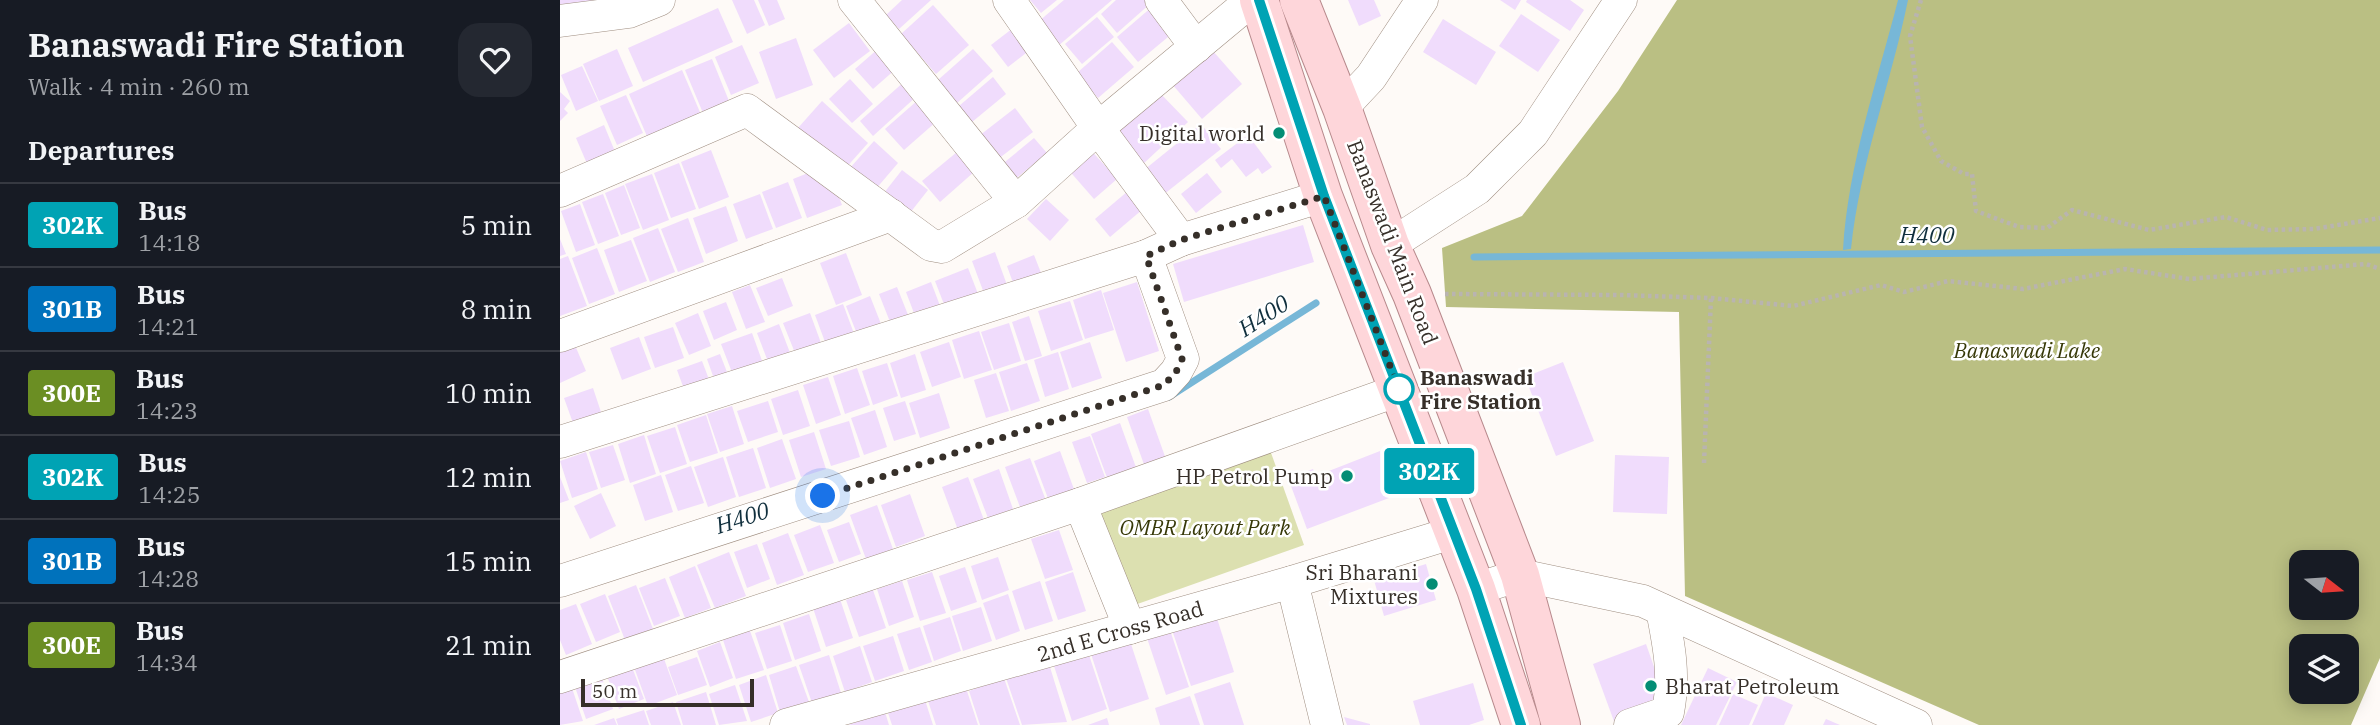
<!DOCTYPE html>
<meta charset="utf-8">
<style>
:root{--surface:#171b24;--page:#242831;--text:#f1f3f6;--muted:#9ea1a6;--line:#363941}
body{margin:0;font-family:"IBM Plex Serif",serif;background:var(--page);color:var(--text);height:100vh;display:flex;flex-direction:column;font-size:26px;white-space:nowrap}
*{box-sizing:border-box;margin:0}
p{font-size:23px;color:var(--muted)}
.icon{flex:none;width:38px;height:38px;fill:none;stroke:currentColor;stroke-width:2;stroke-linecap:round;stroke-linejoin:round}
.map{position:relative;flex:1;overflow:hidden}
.details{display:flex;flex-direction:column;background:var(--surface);width:560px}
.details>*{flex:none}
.badge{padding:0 14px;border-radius:5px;font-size:24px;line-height:46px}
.needle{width:46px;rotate:107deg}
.tools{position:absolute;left:1729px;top:550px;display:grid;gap:14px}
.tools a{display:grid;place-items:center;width:70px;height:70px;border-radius:14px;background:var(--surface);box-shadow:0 4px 18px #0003;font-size:35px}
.scale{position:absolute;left:21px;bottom:18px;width:173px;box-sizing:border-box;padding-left:7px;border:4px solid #362f29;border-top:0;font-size:19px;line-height:24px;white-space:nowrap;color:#362f29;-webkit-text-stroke:5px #fff;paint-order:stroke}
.you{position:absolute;width:35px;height:35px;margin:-18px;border:5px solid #fff;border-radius:50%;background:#1a73e8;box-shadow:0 0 0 10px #1a73e833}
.map>.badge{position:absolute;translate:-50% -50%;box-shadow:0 0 0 4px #fff}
h2{padding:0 28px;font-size:26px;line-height:63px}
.round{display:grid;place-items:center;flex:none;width:74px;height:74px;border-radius:21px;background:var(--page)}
.overview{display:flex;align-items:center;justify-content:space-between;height:119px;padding:0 28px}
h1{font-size:33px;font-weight:700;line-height:52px}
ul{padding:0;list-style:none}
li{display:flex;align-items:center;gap:21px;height:84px;padding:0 28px;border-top:2px solid var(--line)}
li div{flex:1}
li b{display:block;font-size:26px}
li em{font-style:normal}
li .badge{min-width:77px;font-weight:700;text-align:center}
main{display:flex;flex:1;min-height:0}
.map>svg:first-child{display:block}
.green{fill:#dce0b0}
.forest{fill:#babf83;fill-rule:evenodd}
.water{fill:#77b7d7}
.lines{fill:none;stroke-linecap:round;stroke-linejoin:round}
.stream{stroke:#77b7d7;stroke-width:7}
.building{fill:#f0dcfc}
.minor-casing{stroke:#9f8e81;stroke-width:33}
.major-casing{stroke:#b7898c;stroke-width:40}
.path{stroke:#b9b4b0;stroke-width:4.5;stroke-dasharray:3.5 3.5;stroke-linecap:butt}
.minor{stroke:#fff;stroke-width:32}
.major{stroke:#fed6da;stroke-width:38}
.line-casing{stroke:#fff;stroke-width:16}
.line{stroke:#00a3b4;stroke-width:10}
.walk{stroke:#362f29;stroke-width:7;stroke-dasharray:0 12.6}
.poi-dot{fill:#038d75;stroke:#fff;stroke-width:2.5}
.stop-dot{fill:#fff;stroke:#00a3b4;stroke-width:3.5}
.labels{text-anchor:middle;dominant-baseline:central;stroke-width:5;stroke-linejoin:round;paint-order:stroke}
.poi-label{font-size:21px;fill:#362f29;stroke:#fff;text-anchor:end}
.street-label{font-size:21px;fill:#362f29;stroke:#fff}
.park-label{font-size:21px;font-style:italic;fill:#363807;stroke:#fff}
.stop-label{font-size:21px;font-weight:bold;fill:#362f29;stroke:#fff;text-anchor:start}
.water-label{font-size:23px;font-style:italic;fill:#102f3d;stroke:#fff}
</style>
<main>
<section class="details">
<div class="overview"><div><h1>Banaswadi Fire Station</h1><p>Walk · 4 min · 260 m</p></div><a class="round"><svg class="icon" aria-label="heart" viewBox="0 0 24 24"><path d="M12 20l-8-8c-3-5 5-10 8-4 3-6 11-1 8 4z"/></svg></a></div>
<h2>Departures</h2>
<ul>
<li><span class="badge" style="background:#00a3b4;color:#fff">302K</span><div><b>Bus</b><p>14:18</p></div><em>5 min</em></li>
<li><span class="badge" style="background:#0072bc;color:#fff">301B</span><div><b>Bus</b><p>14:21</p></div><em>8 min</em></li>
<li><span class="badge" style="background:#6b8e23;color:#fff">300E</span><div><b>Bus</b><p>14:23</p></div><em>10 min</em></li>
<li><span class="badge" style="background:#00a3b4;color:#fff">302K</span><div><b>Bus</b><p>14:25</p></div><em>12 min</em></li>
<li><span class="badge" style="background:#0072bc;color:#fff">301B</span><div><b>Bus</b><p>14:28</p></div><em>15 min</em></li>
<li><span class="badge" style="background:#6b8e23;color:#fff">300E</span><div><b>Bus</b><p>14:34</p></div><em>21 min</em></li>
</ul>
</section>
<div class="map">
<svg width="1820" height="725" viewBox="0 0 1820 725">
<rect width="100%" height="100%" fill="#fefaf7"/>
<!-- green -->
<path class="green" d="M710 450 744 545 569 607 536 512Z"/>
<!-- forest -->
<path class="forest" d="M1117 0H1820V658L1791 725H1419L1125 596 1119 312 886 307 882 248 962 216 1058 91ZM1741 562H1787V607H1741ZM1741 646H1787V691H1741Z"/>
<!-- water -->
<path class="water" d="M1338 0H1348C1331 83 1300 163 1291 249L1283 250C1288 165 1317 82 1338 0Z"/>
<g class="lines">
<!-- stream -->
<g class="stream">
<path d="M914 257 1820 250"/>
<path d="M609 397 756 303"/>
</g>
</g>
<!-- building -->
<g class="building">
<path d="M0 0H48L0 12Z"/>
<path d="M172 0H194L205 25 187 34Z"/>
<path d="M198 0H217L225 19 209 26Z"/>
<path d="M342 0H371L339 29 326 15Z"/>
<path d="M470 0H497L481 13Z"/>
<path d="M504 0H552L498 46 478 22Z"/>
<path d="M556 0H589L591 3 557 33 541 14Z"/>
<path d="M788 0H814L821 16 799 26Z"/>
<path d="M940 0H961L955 10Z"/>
<path d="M967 0H1010L1024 10 1010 31 966 2Z"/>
<path d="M373 5 409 45 376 74 341 34Z"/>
<path d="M593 6 614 32 578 62 557 37Z"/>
<path d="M158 8 173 42 83 82 68 48Z"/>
<path d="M961 14 1000 40 978 72 939 46Z"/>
<path d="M537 17 554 37 522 64 505 44Z"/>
<path d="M883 19 936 52 916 85 863 52Z"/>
<path d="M289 23 310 51 274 78 253 50Z"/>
<path d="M457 25 474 47 448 67 431 45Z"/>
<path d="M236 38 253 85 216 99 199 52Z"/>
<path d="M552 42 574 67 538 98 517 73Z"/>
<path d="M182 45 199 83 171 95 155 57Z"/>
<path d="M319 48 337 68 313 89 295 69Z"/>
<path d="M57 49 73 86 39 101 23 64Z"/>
<path d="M413 49 433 71 397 103 378 80Z"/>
<path d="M652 50 682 84 642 119 612 84Z"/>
<path d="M152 59 169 101 143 113 125 70Z"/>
<path d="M22 66 38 101 16 111 1 75Z"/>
<path d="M122 70 142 117 89 141 69 94Z"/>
<path d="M433 77 446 94 412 122 399 106Z"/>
<path d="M290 79 313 104 292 123 269 99Z"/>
<path d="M345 81 358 95 313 136 300 121Z"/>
<path d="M596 89 628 122 582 165 551 132Z"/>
<path d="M0 92 10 101 4 109 8 113 0 121Z"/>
<path d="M66 95 83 133 57 145 40 106Z"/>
<path d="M358 100 377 121 344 150 325 129Z"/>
<path d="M262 101 308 143 284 170 238 128Z"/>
<path d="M455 108 473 132 433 163 415 139Z"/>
<path d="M641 124 661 149 603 195 584 170Z"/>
<path d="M44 125 56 154 28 166 16 138Z"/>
<path d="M688 135 712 167 702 174 698 168 686 177 672 159 661 168 655 160Z"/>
<path d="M474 138 487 153 448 185 435 170Z"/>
<path d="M314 141 338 163 315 190 290 168Z"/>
<path d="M528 147 557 179 534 199 506 167Z"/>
<path d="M151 150 169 197 139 209 121 162Z"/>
<path d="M397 152 414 172 380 202 362 181Z"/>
<path d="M119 163 136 209 111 218 94 173Z"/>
<path d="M258 169 264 187 274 184 282 205 247 218 233 179Z"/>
<path d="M342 170 368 190 346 218 320 198Z"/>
<path d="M647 173 662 192 636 213 621 194Z"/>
<path d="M92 174 109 220 83 230 65 184Z"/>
<path d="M228 182 242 218 216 228 202 192Z"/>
<path d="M64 185 80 228 61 235 45 193Z"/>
<path d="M568 191 583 209 550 237 535 219Z"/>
<path d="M43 194 59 236 38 244 22 202Z"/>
<path d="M200 194 213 229 186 239 173 204Z"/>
<path d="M486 199 509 220 490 241 467 219Z"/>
<path d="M20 204 35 245 16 252 1 211Z"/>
<path d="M166 206 178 241 146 254 133 218Z"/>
<path d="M128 218 144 262 118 272 101 229Z"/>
<path d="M743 225 754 262 624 302 613 264Z"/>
<path d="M98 228 115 272 90 282 73 238Z"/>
<path d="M0 239 6 254 0 256Z"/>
<path d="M71 240 87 281 59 292 44 250Z"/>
<path d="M37 248 55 294 29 304 12 258Z"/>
<path d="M435 252 451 296 428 304 412 261Z"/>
<path d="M286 253 302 295 276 305 260 263Z"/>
<path d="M474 255 485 283 457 294 447 266Z"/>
<path d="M8 256 27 306 0 316V259Z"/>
<path d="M408 268 420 299 387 312 375 281Z"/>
<path d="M222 278 233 306 208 316 196 288Z"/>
<path d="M371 282 382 311 357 321 346 292Z"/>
<path d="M577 282 599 351 566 362 543 293Z"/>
<path d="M190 285 205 322 186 329 172 292Z"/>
<path d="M337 287 352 325 334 332 319 294Z"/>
<path d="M541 290 554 330 525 339 513 300Z"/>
<path d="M310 296 323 329 299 339 286 306Z"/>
<path d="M510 301 523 340 491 351 478 311Z"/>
<path d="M166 302 177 330 154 340 143 311Z"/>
<path d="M283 304 296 339 268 350 255 315Z"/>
<path d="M138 313 151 346 129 355 115 323Z"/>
<path d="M250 313 261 343 235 353 223 323Z"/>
<path d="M469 316 482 356 465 361 452 322Z"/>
<path d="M449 323 461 361 434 370 421 332Z"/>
<path d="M219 324 232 358 210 367 197 333Z"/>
<path d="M113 327 124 358 95 368 84 337Z"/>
<path d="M419 331 432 370 404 379 392 340Z"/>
<path d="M192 333 205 369 175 380 161 344Z"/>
<path d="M79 337 91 369 62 380 50 348Z"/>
<path d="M389 342 401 377 372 387 360 352Z"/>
<path d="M530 342 542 378 512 388 500 352Z"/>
<path d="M14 343 26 371 0 383V349Z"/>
<path d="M498 352 509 389 485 397 474 360Z"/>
<path d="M160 354 172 385 158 390 147 359Z"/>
<path d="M355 354 366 390 341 398 330 363Z"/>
<path d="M142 361 153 390 128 400 117 370Z"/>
<path d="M1003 362 1034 441 996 456 965 377Z"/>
<path d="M327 363 338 396 313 405 302 371Z"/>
<path d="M467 363 480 401 451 411 439 372Z"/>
<path d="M297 368 310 405 285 414 273 376Z"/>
<path d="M436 373 449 411 426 418 414 380Z"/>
<path d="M268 377 281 415 256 424 243 385Z"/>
<path d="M33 388 41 412 13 423 4 398Z"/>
<path d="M238 390 250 426 223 435 211 399Z"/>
<path d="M379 393 390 428 360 438 349 403Z"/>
<path d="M208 401 218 432 188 442 177 411Z"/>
<path d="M345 401 356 434 334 441 323 408Z"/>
<path d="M172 406 184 444 160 452 147 414Z"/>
<path d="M588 409 607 462 586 470 567 417Z"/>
<path d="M315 410 327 447 304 455 291 418Z"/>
<path d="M146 415 158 453 130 462 117 425Z"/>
<path d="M289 421 300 457 271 466 259 430Z"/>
<path d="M560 423 578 473 549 483 531 434Z"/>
<path d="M115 427 127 464 100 473 87 436Z"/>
<path d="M254 432 266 469 241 477 229 440Z"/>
<path d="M84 435 96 474 70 483 58 444Z"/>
<path d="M530 436 545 477 527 483 512 442Z"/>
<path d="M222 439 236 479 210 488 197 448Z"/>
<path d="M53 445 65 480 41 488 29 452Z"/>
<path d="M193 448 206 488 179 497 166 457Z"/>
<path d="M500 451 515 492 489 501 474 461Z"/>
<path d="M820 451 837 495 747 529 728 478 753 469 756 476Z"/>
<path d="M26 452 38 489 12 498 0 461Z"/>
<path d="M1055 455 1109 457 1107 514 1053 512Z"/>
<path d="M163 457 176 497 148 507 134 467Z"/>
<path d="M470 458 485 498 460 507 445 467Z"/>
<path d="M131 466 144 503 118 511 105 475Z"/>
<path d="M439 469 453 509 428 518 413 479Z"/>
<path d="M101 475 113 512 85 521 73 485Z"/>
<path d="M0 477 9 500 0 503Z"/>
<path d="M408 477 424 520 398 530 382 487Z"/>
<path d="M41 493 56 526 30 539 14 506Z"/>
<path d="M350 494 365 536 336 547 321 505Z"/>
<path d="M317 505 333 549 306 559 290 515Z"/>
<path d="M289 522 301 554 279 562 267 530Z"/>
<path d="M260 525 274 563 248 572 234 535Z"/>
<path d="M499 530 513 570 485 579 471 539Z"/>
<path d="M228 533 244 575 217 585 202 543Z"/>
<path d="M197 544 210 579 187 588 174 552Z"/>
<path d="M169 552 186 596 155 608 137 565Z"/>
<path d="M438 557 449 590 422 600 411 566Z"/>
<path d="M866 564 876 600 824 616 814 580Z"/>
<path d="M135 566 151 608 125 618 109 577Z"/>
<path d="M405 567 417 602 391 611 379 576Z"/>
<path d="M372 572 386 613 360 621 347 580Z"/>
<path d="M513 572 526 611 498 620 485 582Z"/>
<path d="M105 578 120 616 94 626 79 588Z"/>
<path d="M342 581 354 617 329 626 317 589Z"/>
<path d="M480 581 493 621 465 630 452 591Z"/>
<path d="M76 585 93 629 65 640 48 596Z"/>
<path d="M313 590 326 628 299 637 286 600Z"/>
<path d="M45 594 60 632 36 642 20 604Z"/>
<path d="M448 594 460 631 436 640 423 603Z"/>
<path d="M280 599 293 638 266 647 253 608Z"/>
<path d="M16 604 32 644 6 655 0 640V610Z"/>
<path d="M421 607 432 641 403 651 392 616Z"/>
<path d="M655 612 674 672 631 686 611 627Z"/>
<path d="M249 614 261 651 235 660 223 623Z"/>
<path d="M390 617 401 651 374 661 363 626Z"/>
<path d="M220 625 232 661 207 669 195 633Z"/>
<path d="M360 627 372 662 349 670 337 634Z"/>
<path d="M609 627 629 687 606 695 586 635Z"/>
<path d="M190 631 204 670 176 679 163 640Z"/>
<path d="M333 636 344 671 315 681 303 646Z"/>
<path d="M570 641 589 699 550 712 531 654Z"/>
<path d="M160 642 173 678 150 687 137 651Z"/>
<path d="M1086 644 1107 704 1055 724 1033 664Z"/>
<path d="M300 646 312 682 285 692 273 656Z"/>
<path d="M528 652 547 709 512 721 493 663Z"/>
<path d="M269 655 281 693 252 703 239 665Z"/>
<path d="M103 656 117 695 88 706 74 667Z"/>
<path d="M137 657 147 685 118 695 108 667Z"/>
<path d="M489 664 507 722 462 725 446 678Z"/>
<path d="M236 666 249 702 220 712 209 675Z"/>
<path d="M72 667 84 699 59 709 47 676Z"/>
<path d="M1148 668 1177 682 1156 725H1121Z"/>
<path d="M206 675 218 713 191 722 179 685Z"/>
<path d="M42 678 53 709 26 719 15 687Z"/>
<path d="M444 678 460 725H420L409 691Z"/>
<path d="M670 682 684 725H644L634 694Z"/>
<path d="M913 683 924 720 909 725H860L853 701Z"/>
<path d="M175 685 187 721 159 725 149 694Z"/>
<path d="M12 688 23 721 0 725V692Z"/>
<path d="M406 688 418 725H376L368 701Z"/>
<path d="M146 692 156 725H123L116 702Z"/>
<path d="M1206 693 1233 705 1224 725H1192Z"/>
<path d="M1173 694 1198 705 1189 725H1159Z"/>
<path d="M630 696 640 725H600L595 708Z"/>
<path d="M365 700 373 725H332L328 713Z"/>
<path d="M113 702 121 725H91L86 711Z"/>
<path d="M84 710 89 725H58L56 719Z"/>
<path d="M325 712 329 725H288Z"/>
<path d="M784 717 810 724V725H787Z"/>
<path d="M54 718 57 725H34Z"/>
<path d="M547 718 549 725H528Z"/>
<path d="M1266 719 1280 725H1263Z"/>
</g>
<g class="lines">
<defs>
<g id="minor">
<path d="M294 0 456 202"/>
<path d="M449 0 538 128 621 240"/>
<path d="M601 0 636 47"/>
<path d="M0 21 69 12 99 0"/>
<path d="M782 108 811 77 862 0"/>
<path d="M0 191 187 110 371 245 382 247 456 202 538 128 692 0"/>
<path d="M830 245 917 189 973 133 1061 0"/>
<path d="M0 336 331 215"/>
<path d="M0 442 586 256 621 240 763 196"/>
<path d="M520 504 570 628"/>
<path d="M0 581 604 385 616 372 623 359 586 256"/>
<path d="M732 582 767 725"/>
<path d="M916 589 960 575 1083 601 1356 725"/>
<path d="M0 677 520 504 839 390"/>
<path d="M226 725 732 582 892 533"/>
<path d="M1070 725 1108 712C1115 676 1109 645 1102 610"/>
</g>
<g id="major">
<path d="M699 0 763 196 916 589 961 725"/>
<path d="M739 0 782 108 830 245 852 294 960 575 1001 725"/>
</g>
</defs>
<!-- minor casing -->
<use href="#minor" class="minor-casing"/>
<!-- major casing -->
<use href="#major" class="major-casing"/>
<!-- path -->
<g class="path">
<path d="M1361 0 1350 36 1362 127 1381 161 1404 174H1412L1416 211 1459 227 1487 228 1512 210 1589 230 1666 217 1707 230 1754 229 1820 218"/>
<path d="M885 294 1060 295 1151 298 1233 306 1321 285 1344 292 1388 281 1463 289 1565 269 1629 279 1806 264 1820 269"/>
<path d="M1144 463 1151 298"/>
</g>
<!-- minor -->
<use href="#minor" class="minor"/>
<!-- major -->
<use href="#major" class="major"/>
</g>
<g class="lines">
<defs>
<path id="line" d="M699 0 764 196 916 589 961 725"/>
</defs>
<!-- line casing -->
<use href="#line" class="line-casing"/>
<!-- line -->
<use href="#line" class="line"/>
<!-- walk -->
<path class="walk" d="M263 496 604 385 616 372 622 359 586 256 621 240 764 196 839 389"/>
</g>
<!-- markers -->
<g class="poi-dot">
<circle cx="719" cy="133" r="7"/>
<circle cx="787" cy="476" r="7"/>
<circle cx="872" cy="584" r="7"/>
<circle cx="1091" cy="686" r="7"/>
</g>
<circle class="stop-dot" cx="839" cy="389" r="14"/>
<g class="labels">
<!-- poi labels -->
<g class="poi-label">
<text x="705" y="133">Digital world</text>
<text x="773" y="476">HP Petrol Pump</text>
<text x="858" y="572">Sri Bharani<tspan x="858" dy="24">Mixtures</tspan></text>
<text x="1105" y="686" text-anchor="start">Bharat Petroleum</text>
</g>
<!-- street labels -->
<g class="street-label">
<text transform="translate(833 242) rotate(69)">Banaswadi Main Road</text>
<text transform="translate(560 631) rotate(-16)">2nd E Cross Road</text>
</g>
<!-- park labels -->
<g class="park-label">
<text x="1467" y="350">Banaswadi Lake</text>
<text x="645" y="527">OMBR Layout Park</text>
</g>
<!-- stop labels -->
<g class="stop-label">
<text x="860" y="377">Banaswadi<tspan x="860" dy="24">Fire Station</tspan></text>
</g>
<!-- water labels -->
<g class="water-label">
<text x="1367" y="234">H400</text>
<text transform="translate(703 315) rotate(-33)">H400</text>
<text transform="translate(182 517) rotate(-18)">H400</text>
</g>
</g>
</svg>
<div class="tools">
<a><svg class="needle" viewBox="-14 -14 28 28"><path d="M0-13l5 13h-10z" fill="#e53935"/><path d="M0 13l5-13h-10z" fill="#9ea1a6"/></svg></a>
<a><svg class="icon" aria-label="layers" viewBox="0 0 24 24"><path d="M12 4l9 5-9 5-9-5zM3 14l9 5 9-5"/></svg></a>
</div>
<div class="scale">50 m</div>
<div class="you" style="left:263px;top:496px"></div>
<b class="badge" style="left:869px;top:471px;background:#00a3b4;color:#fff">302K</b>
</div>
</main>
